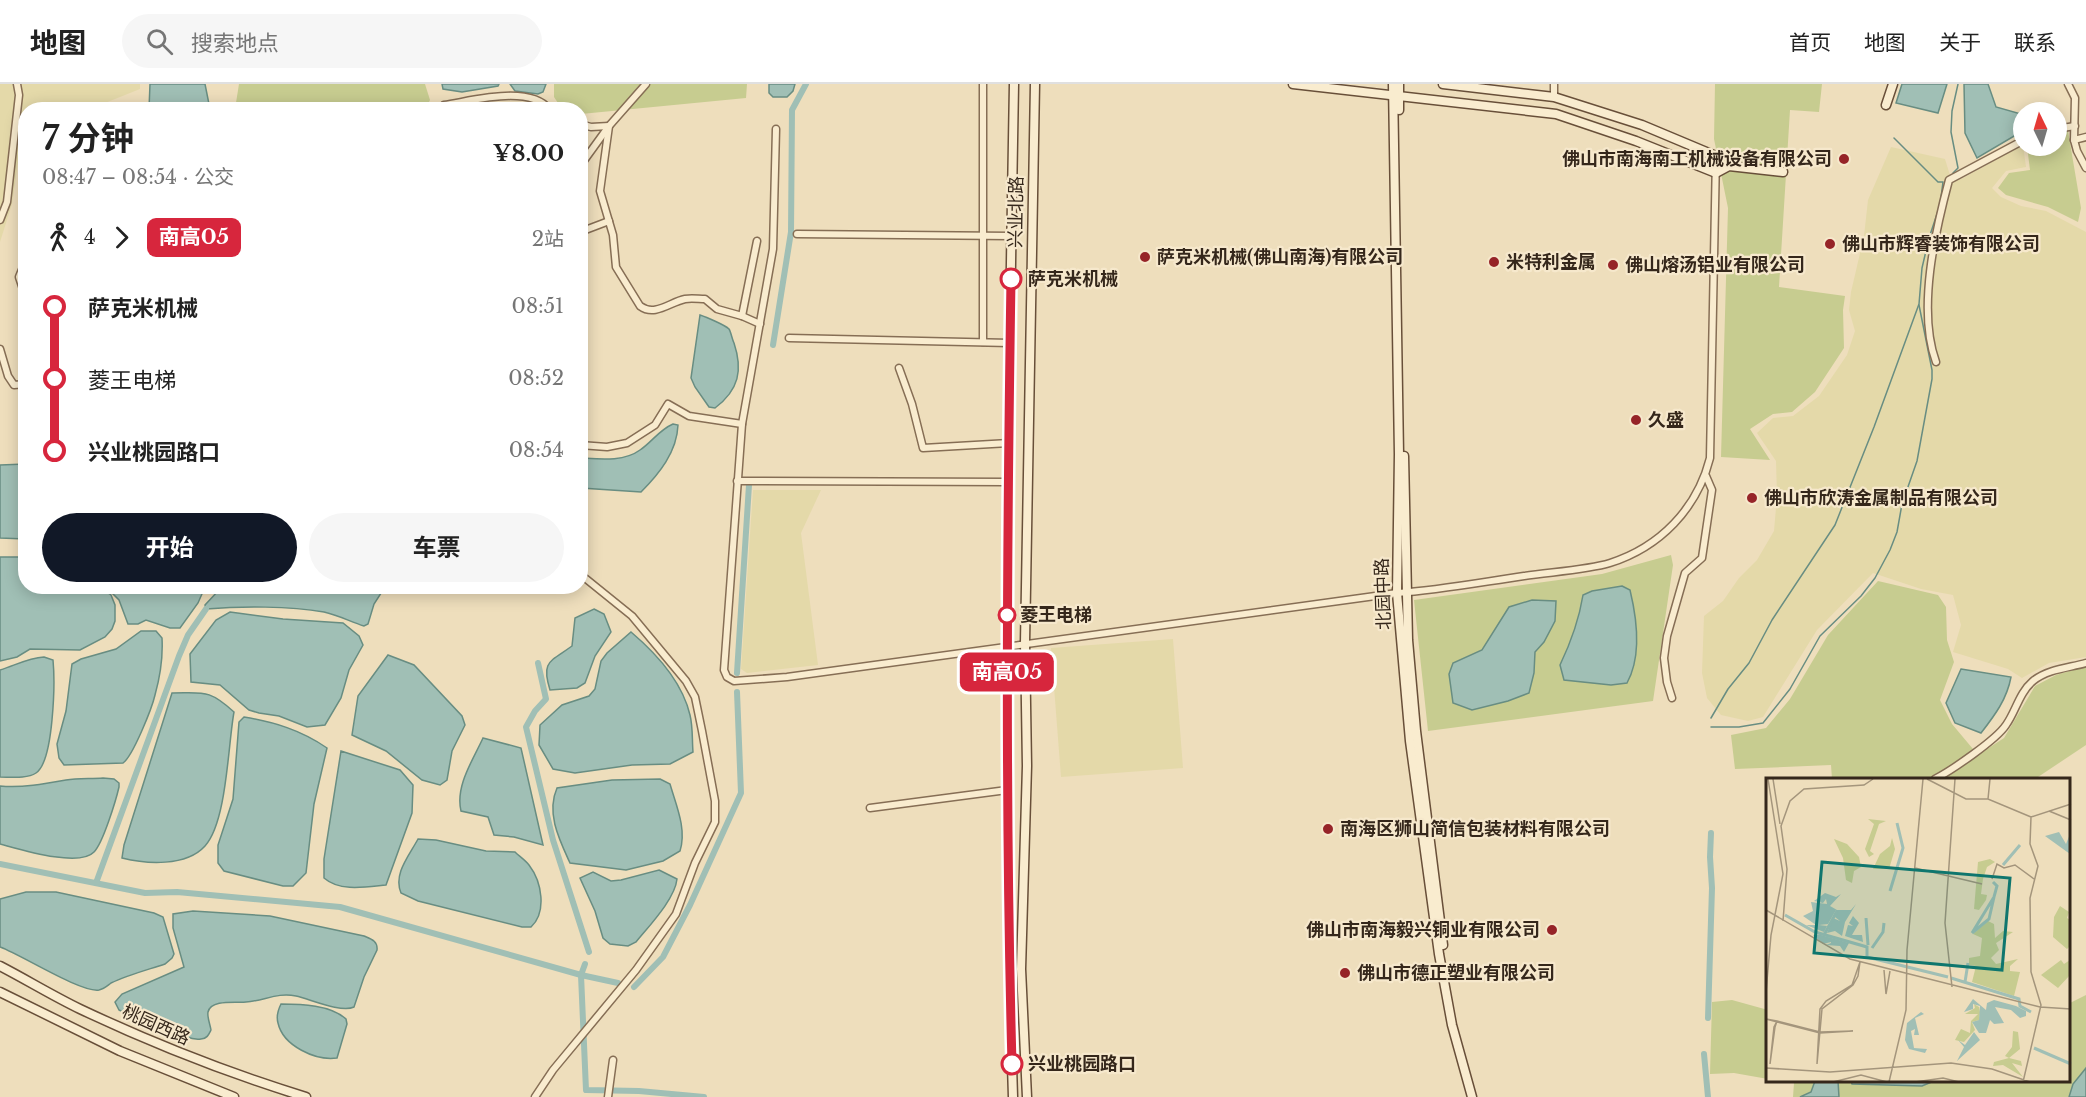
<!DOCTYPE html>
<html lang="zh">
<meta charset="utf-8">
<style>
:root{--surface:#fff;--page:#f6f6f6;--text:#222;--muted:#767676;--line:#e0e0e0;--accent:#111827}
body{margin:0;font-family:"Libre Baskerville","Noto Sans SC",serif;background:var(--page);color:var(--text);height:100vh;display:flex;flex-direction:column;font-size:22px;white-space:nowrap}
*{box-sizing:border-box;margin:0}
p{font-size:20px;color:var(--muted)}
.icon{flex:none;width:33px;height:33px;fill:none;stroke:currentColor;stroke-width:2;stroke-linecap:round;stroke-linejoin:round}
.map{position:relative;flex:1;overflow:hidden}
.panel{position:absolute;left:18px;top:18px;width:570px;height:492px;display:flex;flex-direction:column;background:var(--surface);border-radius:24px;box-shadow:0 3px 15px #0003}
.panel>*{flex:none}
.badge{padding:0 12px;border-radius:9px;font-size:21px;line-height:39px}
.needle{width:39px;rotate:355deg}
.fabs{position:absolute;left:2013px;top:18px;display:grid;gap:12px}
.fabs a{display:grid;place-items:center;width:54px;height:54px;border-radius:50%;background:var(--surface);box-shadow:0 3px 15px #0003;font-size:30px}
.map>.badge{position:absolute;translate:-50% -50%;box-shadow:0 0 0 3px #fff}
.legs{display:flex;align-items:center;gap:9px;height:66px;padding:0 24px;font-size:20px}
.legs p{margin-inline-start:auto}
.summary{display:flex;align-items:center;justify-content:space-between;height:102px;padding:0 24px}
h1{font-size:33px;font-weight:700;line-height:45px}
.action{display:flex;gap:12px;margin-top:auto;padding:12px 24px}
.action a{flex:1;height:69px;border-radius:36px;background:var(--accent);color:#fff;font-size:24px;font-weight:700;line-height:69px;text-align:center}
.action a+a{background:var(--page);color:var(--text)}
ul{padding:0 24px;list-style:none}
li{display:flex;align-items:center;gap:21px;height:72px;font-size:22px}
li i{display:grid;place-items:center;width:9px;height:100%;margin:0 8px;background:currentColor}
li i::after{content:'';width:15px;height:15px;margin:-8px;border:4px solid;border-radius:50%;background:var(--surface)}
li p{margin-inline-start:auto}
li:first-child i{background:linear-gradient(#0000 50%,currentColor 0)}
li:last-child i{background:linear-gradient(currentColor 50%,#0000 0)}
header{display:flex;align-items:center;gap:36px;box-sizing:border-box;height:84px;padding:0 30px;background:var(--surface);border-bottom:2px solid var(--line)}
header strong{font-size:28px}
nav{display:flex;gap:33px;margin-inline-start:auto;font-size:21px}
.search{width:420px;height:54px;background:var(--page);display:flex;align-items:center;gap:15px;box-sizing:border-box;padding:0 21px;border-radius:33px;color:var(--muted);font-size:22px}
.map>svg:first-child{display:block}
.farmland{fill:#e4d9a9}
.green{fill:#c7cc90}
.water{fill:#a0bfb5;stroke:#688d82;stroke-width:1.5}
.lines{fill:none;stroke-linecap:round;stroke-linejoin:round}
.stream{stroke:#688d82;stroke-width:1.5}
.canal{stroke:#a0bfb5;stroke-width:6}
.street-casing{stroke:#866e55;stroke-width:9}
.secondary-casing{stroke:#684f39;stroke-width:11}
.street{stroke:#f9eccf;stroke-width:6}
.secondary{stroke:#f9eccf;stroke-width:8}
.line-1-casing{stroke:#fff;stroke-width:14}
.line-1{stroke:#d7263d;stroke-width:9}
.poi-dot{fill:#962428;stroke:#f6e8cc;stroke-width:2}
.stop-1-dot{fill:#fff;stroke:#d7263d;stroke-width:3}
.labels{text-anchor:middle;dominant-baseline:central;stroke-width:4.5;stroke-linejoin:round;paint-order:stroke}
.poi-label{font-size:18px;font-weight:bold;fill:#35271b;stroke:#f6e8cc;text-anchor:start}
.street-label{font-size:18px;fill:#35271b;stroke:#f6e8cc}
.stop-label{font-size:18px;font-weight:bold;fill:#35271b;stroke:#f6e8cc;text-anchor:start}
.inset-river{fill:none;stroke:#a0bfb5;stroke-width:3}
.inset-road{fill:none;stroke:#a4957c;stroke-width:1.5}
.view{fill:#0f766e;fill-opacity:0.15;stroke:#0f766e;stroke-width:3}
.inset-edge{fill:none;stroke:#35271b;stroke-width:3}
</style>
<header>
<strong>地图</strong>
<div class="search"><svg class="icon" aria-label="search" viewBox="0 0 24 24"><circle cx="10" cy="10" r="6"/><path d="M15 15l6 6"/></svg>搜索地点</div>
<nav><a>首页</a><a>地图</a><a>关于</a><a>联系</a></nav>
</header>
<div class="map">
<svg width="2086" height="1013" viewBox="0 0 2086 1013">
<rect width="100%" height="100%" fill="#eedebc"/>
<!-- farmland -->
<g class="farmland">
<path d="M0 0H140V5L105 19 95 25 26 26 25 42 23 43 12 120 0 158Z"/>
<path d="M2023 61 2026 83 2006 87 1992 104 2001 113 2021 122 2046 127 2086 148V573L2049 579 2022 594 2008 585 1953 568 1961 541 1953 511 1921 505 1873 489 1817 546 1763 633 1748 637 1721 631 1707 614 1702 589 1704 532 1723 517 1739 494 1757 476 1774 447 1777 412 1776 377 1757 349 1773 334 1793 332 1819 312 1847 271 1855 247 1849 226 1851 208 1864 152 1868 116 1891 63 1945 75 1952 98 1963 94Z"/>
<path d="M753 406H821L801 449 818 581 747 589 741 585Z"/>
<path d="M1173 555 1183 684 1061 693 1051 564Z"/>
</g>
<!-- green -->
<g class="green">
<path d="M239 0H425L430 16 425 26 235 25Z"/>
<path d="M554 0H747L746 14 581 30 580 26 562 25 554 13Z"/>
<path d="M1715 0H1822L1819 28 1790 26 1779 203 1845 212 1843 226 1844 264 1815 308 1792 328 1773 330 1750 345 1770 376 1721 373 1728 124 1714 55Z"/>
<path d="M2068 47 2081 124 2078 138 2048 123 2006 111 1998 104 2009 89 2030 86 2027 62H2056L2057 50Z"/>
<path d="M1671 471 1673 481 1653 617 1428 647 1414 516 1602 490Z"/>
<path d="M1878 497 1938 511 1946 523 1947 556 1954 578 1940 616 1952 640 1978 671 2004 654 2035 602 2056 591 2086 582V661L2035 695H1832L1831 681 1735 685 1731 651 1766 644 1790 615 1828 551Z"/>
<path d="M2086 911V1013H1793L1794 999 1781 997 2070 996V919Z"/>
<path d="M1732 916 1768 926V995L1734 989 1710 990 1712 918Z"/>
</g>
<!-- water -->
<g class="water">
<path d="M150 0H205L210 25H149Z"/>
<path d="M442 0H499L498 2 462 8 443 5Z"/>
<path d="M510 0H546L543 8 538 10 515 7Z"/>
<path d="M769 0H795L793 7 787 13H773L769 9Z"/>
<path d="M1902 0H1947L1938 29 1896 19Z"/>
<path d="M1964 0H1988L1996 23 2021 30V48L1977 74 1965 49Z"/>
<path d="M700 231C706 233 725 241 729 245 731 248 732 255 734 259 743 286 739 306 715 324L709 323 695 303 691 294Z"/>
<path d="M673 340 678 341C677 368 659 390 641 408L581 404V374C599 375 624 378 640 366 652 358 659 346 673 340Z"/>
<path d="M25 380V455L0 454V381Z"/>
<path d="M0 473H25L26 502 99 503 111 511 115 521V537L112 545 105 553 80 566 30 565 17 573 0 577Z"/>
<path d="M1622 502 1630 506C1637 535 1642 572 1627 599L1611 601 1564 596 1560 581C1571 558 1579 536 1583 511L1592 507Z"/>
<path d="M106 503H205L198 519 180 544H170L146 536 138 540H128L119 516Z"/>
<path d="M296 503H385L374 520 368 540 364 542C351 538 338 531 324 528 289 522 242 522 206 525L205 521 219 506C244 508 272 509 296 503Z"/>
<path d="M1532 516 1556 517 1555 537 1544 558 1535 568 1534 589 1529 609 1508 617 1472 626 1453 619 1449 590 1453 579 1482 566 1509 523Z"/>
<path d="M594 525 604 530 611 548 595 572 585 599 577 604 550 606C541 577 550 578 572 562L575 534Z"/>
<path d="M230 528 283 535 343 539 359 552 363 561 349 586 341 614 325 641 307 643 279 632 259 629 249 626 220 601 191 598 190 570 216 536Z"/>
<path d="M141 547H156L162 554C163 572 160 593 155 611 152 624 133 672 123 679L64 681 59 674 57 660 66 627 72 580 81 575 116 565Z"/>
<path d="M631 548C657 570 682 597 690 631 693 643 692 656 693 668L670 680 632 681 575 689 553 685 539 661 540 641 562 621 589 612 595 605 601 577 607 569Z"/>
<path d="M388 571 414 581 462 632 465 641 452 667 447 696 440 701 422 696 386 667 352 651 358 612Z"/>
<path d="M44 573 53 576C55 597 54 677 36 689 27 695 11 693 0 693V586C16 581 28 574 44 573Z"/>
<path d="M1961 585 2011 593C2007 615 1995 631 1981 649L1955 639 1946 619Z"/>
<path d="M172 609C204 609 209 605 234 628 228 660 227 738 205 762 186 783 146 780 122 774L124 761Z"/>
<path d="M244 633C274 638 301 646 327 664L314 720 306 789 293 802H283L224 787 218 779V761L233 715 239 638Z"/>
<path d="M483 654 521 664 543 761 514 753 494 751 488 733 461 727C455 702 473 676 483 654Z"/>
<path d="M341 667 400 686 413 701 412 729 386 801C366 803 340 808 324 794V775Z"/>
<path d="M103 694 114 695 119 699V703C116 716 103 759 94 768 79 784 19 765 0 760V702C22 704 44 700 66 696 78 694 91 695 103 694Z"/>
<path d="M660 695 670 700C676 721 687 745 680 767L663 777 626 786 570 779C559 755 546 729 557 704L612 696Z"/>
<path d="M418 755 436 756 486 767 515 768C519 772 525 776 529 781 542 798 547 828 531 843H522L418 817 401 809C393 790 409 772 418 755Z"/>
<path d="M659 786 677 795C675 815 649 842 636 858L628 862 610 860 603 854 595 827 580 794 593 788 611 797 621 796Z"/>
<path d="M26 808H56L154 829 163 833 174 870 172 874 165 880C147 886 128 891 111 899 107 902 104 905 99 906 81 909 22 871 0 863V815Z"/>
<path d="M193 827 270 832 364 852C371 855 378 857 377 866L364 893 354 923C341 929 310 915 296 912 277 908 264 917 246 918 236 919 211 915 208 928 207 933 210 940 211 946 209 950 207 955 201 955 187 957 173 945 161 940 147 934 132 933 119 926L115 918 122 910 184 883 173 844V830Z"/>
<path d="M281 920C301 920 331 921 346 935L347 940 337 974C316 977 283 962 278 939 276 932 278 926 281 920Z"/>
<path d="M2086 984V1013H2069L2073 1000Z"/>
<path d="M1815 997H1838L1839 1013H1800L1811 1008Z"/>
<path d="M1851 997V996L1934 997 1922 1002 1852 1000Z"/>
</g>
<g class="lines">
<!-- stream -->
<g class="stream">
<path d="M1953 89 1958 84 1951 48 1952 27 1958 0"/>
<path d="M1711 634 1728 605 1749 579 1772 536 1835 441 1874 343 1919 220 1922 184 1929 154 1940 121 1943 98H1938L1894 54"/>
<path d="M1711 643H1739L1763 639 1790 605 1820 552 1861 512 1875 494 1890 466 1897 448 1902 420 1917 377 1932 295V286L1919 221"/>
</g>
<!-- canal -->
<g class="canal">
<path d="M773 261 791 148 792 26 806 0"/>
<path d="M538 579 546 615 535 627 526 643 553 756 589 868"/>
<path d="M737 589 749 401"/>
<path d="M0 780 145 809 177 808 340 823 581 891 586 1006 639 1007 704 1013"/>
<path d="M96 799 179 572 188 551 206 525"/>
<path d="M585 880 581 891 618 899"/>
<path d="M634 903 663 873 690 821 741 709 737 608"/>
<path d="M1708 934 1712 804 1710 773 1711 749"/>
<path d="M1704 970 1708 1013"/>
</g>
<defs>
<g id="street">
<path d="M1554 0V13"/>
<path d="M2068 0 2075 14 2074 56"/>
<path d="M444 21C472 17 530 0 550 26"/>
<path d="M580 40 591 43 609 42 600 107 613 151 616 183 640 222C655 233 670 218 685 215 691 214 699 215 705 215L717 225 742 232 760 240"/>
<path d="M776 45 773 165 742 340 724 586 727 593 734 597 787 593 1397 509C1440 506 1482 498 1524 492 1550 488 1587 486 1610 479 1660 463 1697 425 1710 374L1716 72"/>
<path d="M2056 45 2075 42"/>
<path d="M2086 53 2074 56 2077 67 2086 84"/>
<path d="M580 82 609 42 646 0"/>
<path d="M0 136 7 118 19 11 17 0"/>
<path d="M580 148 609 137"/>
<path d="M797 150 1011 152"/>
<path d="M26 176 19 193 26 214"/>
<path d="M742 232 757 157"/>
<path d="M789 254 1010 259"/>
<path d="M983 258V0"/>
<path d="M0 265 8 292 14 301 26 300"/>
<path d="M1936 278C1917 226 1935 148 1949 96L2024 56"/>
<path d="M899 284 912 320 923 364 1009 359"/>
<path d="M580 361 607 363 627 359 655 341 668 320 689 332 742 340"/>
<path d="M737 397 1008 398"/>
<path d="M1672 614 1667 598 1664 574 1667 552 1685 489 1702 474 1712 406 1706 392"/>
<path d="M1935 695C1952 686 1996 656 2006 641 2016 627 2019 609 2033 597 2048 585 2068 584 2086 579"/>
<path d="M870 724 1007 706"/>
<path d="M535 1013 553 986 636 886 676 830 695 779 715 738V717L702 647 695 613 686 597 632 532 580 490"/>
<path d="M608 1013 613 976"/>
</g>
<g id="secondary">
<path d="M1293 0 1556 30 1636 57 1716 89 1729 82 1783 88"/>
<path d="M1393 0 1399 370 1397 509 1410 657 1439 870 1452 941 1472 1013"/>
<path d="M1399 0V26"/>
<path d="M1443 0 1554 13 1642 41 1716 72"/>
<path d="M1886 21 1893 0"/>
<path d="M1404 372 1408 556 1416 647 1443 861"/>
<path d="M0 882C27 896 53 912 80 925 154 960 228 989 306 1013"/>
<path d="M0 908 120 967 234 1013"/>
<path d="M1013 1013C1002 675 1008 338 1014 0"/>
<path d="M1027 1013 1021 885 1027 682 1025 559 1035 0"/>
</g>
</defs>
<!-- street casing -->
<use href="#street" class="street-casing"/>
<!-- secondary casing -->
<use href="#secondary" class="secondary-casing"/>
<!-- street -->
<use href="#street" class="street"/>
<!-- secondary -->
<use href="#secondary" class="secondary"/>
</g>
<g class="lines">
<defs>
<path id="line-1" d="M1011 195C1007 457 1005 718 1012 980"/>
</defs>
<!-- line-1 casing -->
<use href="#line-1" class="line-1-casing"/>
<!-- line-1 -->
<use href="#line-1" class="line-1"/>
</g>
<!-- markers -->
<g class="poi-dot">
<circle cx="1844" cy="75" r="6"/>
<circle cx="1830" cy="160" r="6"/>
<circle cx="1145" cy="173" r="6"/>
<circle cx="1494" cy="178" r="6"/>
<circle cx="1613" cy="181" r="6"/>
<circle cx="1636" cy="336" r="6"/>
<circle cx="1752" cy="414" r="6"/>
<circle cx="1328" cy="745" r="6"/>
<circle cx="1552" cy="846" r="6"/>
<circle cx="1345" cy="889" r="6"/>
</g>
<g class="stop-1-dot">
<circle cx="1011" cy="195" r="10"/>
<circle cx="1007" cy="531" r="8"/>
<circle cx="1012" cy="980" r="10"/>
</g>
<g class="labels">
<!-- poi labels -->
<g class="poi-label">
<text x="1832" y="75" text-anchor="end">佛山市南海南工机械设备有限公司</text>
<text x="1842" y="160">佛山市辉睿装饰有限公司</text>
<text x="1157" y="173">萨克米机械(佛山南海)有限公司</text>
<text x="1506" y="178">米特利金属</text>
<text x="1625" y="181">佛山熔汤铝业有限公司</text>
<text x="1648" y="336">久盛</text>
<text x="1764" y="414">佛山市欣涛金属制品有限公司</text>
<text x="1340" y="745">南海区狮山简信包装材料有限公司</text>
<text x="1540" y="846" text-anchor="end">佛山市南海毅兴铜业有限公司</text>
<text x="1357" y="889">佛山市德正塑业有限公司</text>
</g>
<!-- street labels -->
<g class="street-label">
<text transform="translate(1016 128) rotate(-89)">兴业北路</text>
<text transform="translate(1383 510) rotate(-92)">北园中路</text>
<text transform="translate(156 941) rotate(24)">桃园西路</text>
</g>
<!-- stop labels -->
<g class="stop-label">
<text x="1028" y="195">萨克米机械</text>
<text x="1020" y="531">菱王电梯</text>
<text x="1028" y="980">兴业桃园路口</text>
</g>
</g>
<!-- overview -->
<g transform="translate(1766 694)">
<rect width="304" height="304" fill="#eedebc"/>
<path d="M102 41 120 43 113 46 104 73 108 76 103 79 99 71 108 46ZM126 60 129 71 123 91H107L114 76 124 68ZM68 61 81 66 93 79 95 89 88 93 86 105 80 102 77 80ZM224 81 229 84 221 89 217 101 215 116 221 117 220 122 213 132 208 131 212 84ZM294 128 303 134 301 140 304 142V168L301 171 287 159 288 139ZM222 143 228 146 229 160 237 153 247 154 230 165 233 172 225 180 230 186 252 181 244 188V193L254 194 248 218 206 204 210 188 203 187V180L214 178 216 160 207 156ZM295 182 298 186 304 182V197L292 210 275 197ZM208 226 213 229 214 234 213 242 206 244 209 252 198 264 189 262 195 251 204 255 205 243 212 236H199L209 230ZM247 253 252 254 254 271 243 280 255 283 256 288 246 285 257 299 237 287 227 288 228 284 243 280 239 278 246 269Z" fill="#c7cc90"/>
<path d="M293 54 300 66 304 56V76L279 58ZM59 115 70 119 75 116 64 128 71 132H85L90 126 79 144 76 158 69 153 61 155 67 140 74 143 69 139 70 132 62 146 53 147 61 148 58 154 40 147H50L37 138 47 133 45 124 61 126 60 121 57 125 48 123ZM87 138 93 145 86 157H96L97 164 79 158 82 147 87 148 83 145ZM47 157H55L83 165 78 174 74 168 60 167 65 165V164L57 166ZM207 221 220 232 221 225 228 222 250 228 260 233V238L254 240 245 232 229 229 238 245 228 246 224 242 220 255H213L206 244 213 242 214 228 207 226V231L198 234ZM155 234 158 236 149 240 153 257H148L149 251 145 253 148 270 161 271 159 275 143 271 139 262 141 245ZM208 254 214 262 191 283 198 269 192 262 199 267Z" fill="#a0bfb5"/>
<path class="inset-river" d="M237 87 254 67M124 113 137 70 131 45M19 137 49 154 101 169V179L182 199M100 140 102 167M206 155 228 119 231 108 227 104M206 155 223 141 228 119M58 157 71 133M106 170 117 154 118 145M185 200 253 221 254 228 265 234M199 204 202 185M268 270 305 286"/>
<path class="inset-road" d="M7 1 14 46M161 1 200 21H222L265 39M222 21 224 1M283 33 305 42M265 39 305 26M149 90 216 106M226 101 231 86 238 90 249 87 268 101M0 132 84 181 274 229 305 231M17 143 21 91 15 48 24 23 38 11 98 7 107 1M94 184 92 198 87 207 56 231 51 286 54 231 60 223 86 207ZM118 192 120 216 124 193M186 209 179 145 189 1M0 214 5 157 17 96 2 1M0 241 11 243 54 254 87 253 54 255 0 241M11 243 9 249 4 286 8 249ZM0 290 64 294 185 285 226 291 264 304M67 304 95 297 121 304M123 304 140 232 141 172 157 1M149 304 177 300 193 304M257 304 275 227 265 194 264 120 272 88 264 66 265 39"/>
<path class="view" d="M56 84 244 100 236 192 48 175Z"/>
<rect width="304" height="304" class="inset-edge"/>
</g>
</svg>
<div class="fabs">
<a><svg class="needle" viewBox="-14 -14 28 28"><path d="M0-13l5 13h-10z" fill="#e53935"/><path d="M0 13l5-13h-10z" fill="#767676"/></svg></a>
</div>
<b class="badge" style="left:1007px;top:588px;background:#d7263d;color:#fff">南高05</b>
<section class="panel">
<div class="summary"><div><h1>7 分钟</h1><p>08:47 – 08:54 · 公交</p></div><b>¥8.00</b></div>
<div class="legs"><svg class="icon" aria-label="walk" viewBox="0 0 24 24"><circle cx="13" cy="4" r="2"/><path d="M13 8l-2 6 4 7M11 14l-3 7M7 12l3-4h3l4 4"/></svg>4<svg class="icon" aria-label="forward" viewBox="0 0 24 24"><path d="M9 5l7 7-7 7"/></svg><b class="badge" style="background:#d7263d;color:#fff">南高05</b><p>2站</p></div>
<ul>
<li><i style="color:#d7263d"></i><b>萨克米机械</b><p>08:51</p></li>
<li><i style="color:#d7263d"></i><span>菱王电梯</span><p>08:52</p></li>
<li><i style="color:#d7263d"></i><b>兴业桃园路口</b><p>08:54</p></li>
</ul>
<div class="action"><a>开始</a><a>车票</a></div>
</section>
</div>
